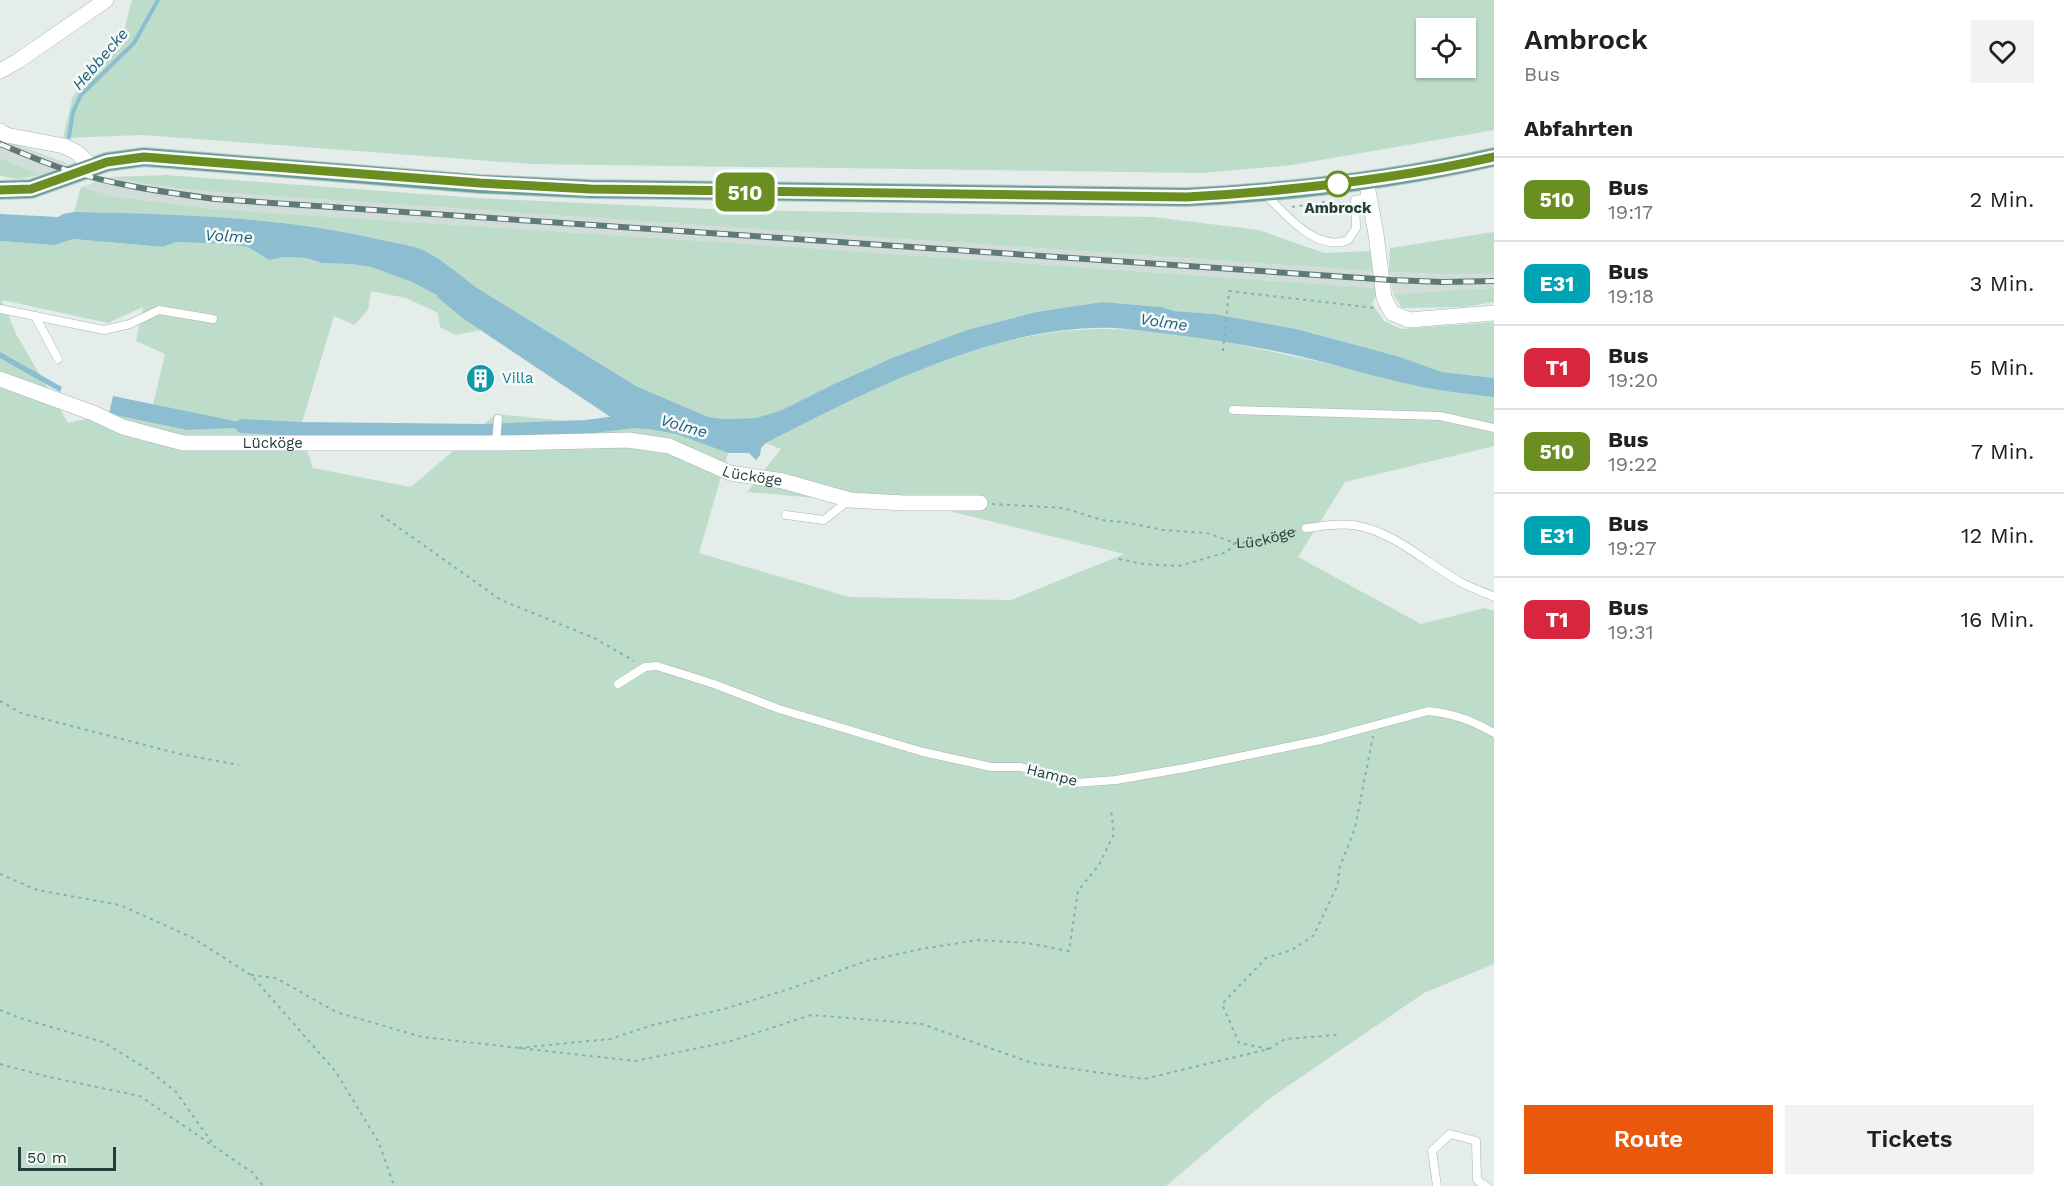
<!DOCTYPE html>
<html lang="de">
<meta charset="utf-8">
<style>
:root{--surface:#fff;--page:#f2f2f2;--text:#202124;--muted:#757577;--line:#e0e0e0;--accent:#ea580c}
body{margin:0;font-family:"Work Sans",sans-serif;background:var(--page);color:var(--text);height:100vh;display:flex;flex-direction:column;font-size:22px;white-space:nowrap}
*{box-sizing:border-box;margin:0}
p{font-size:20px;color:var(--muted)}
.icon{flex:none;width:33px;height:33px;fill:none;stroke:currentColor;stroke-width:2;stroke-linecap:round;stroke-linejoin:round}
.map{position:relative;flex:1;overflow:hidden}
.panel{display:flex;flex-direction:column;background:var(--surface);width:570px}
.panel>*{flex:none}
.badge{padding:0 12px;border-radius:9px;font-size:21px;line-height:39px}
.controls{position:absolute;left:1416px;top:18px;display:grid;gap:12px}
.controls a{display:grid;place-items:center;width:60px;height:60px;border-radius:0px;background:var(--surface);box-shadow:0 2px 4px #0004;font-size:30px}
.scale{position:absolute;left:18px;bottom:15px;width:98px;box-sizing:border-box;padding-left:6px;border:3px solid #233e3b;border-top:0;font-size:16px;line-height:21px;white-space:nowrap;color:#233e3b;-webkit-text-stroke:4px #f4f9f7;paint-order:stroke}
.map>.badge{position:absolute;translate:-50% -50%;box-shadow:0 0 0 3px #fff}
h2{padding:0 30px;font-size:22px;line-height:54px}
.round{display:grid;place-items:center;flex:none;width:63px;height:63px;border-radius:0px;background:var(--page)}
.overview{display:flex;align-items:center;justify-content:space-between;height:102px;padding:0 30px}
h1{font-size:28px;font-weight:600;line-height:45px}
.primary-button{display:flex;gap:12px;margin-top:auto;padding:12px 30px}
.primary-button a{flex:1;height:69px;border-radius:0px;background:var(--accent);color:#fff;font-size:24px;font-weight:600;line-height:69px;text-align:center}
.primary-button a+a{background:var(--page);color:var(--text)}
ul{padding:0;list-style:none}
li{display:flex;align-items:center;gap:18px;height:84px;padding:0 30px;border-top:2px solid var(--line)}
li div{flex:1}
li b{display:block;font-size:22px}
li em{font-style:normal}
li .badge{min-width:66px;font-weight:700;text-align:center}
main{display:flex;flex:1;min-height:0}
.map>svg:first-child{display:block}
.built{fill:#d2ddd9}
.green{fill:#bdddca;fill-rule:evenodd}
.water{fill:#8dbdd1}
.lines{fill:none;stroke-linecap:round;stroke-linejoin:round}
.stream{stroke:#8dbdd1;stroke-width:4}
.canal{stroke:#8dbdd1;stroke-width:14}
.service-casing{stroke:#a6b5b2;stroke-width:9}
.minor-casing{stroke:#a6b5b2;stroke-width:16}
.primary-casing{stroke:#c1c9c8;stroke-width:20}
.path{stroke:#85b0a8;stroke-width:2;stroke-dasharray:3 4.5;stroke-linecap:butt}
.service{stroke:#fff;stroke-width:8}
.minor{stroke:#fff;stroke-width:15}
.primary{stroke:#69a19a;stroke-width:18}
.rail-casing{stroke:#5e7a76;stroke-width:6}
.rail{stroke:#f4f9f7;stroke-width:4;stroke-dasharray:11;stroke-linecap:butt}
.line-casing{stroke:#fff;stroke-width:14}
.line{stroke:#6b8e23;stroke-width:9}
.stop-dot{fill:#fff;stroke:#6b8e23;stroke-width:3}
.labels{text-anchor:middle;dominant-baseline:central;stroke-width:5;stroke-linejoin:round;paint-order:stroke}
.stop-label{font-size:15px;font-weight:bold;fill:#233e3b;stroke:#f4f9f7}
.culture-label{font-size:15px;fill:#0d838f;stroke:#f4f9f7;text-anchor:start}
.street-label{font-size:15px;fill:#233e3b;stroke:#f4f9f7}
.water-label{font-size:16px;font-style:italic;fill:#1e5e79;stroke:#f4f9f7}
</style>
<main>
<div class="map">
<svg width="1494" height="1186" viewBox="0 0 1494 1186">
<rect width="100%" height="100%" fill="#e4edea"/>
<!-- built -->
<g class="built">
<path d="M0 138 69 164 41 175 0 158Z"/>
<path d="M110 177 160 186 215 192 1374 271 1376 288 793 247 213 209 112 196 81 187Z"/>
<path d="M1389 272 1440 274H1494V288L1393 294Z"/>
</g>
<!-- green -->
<g class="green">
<path d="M132 0H1494V130L1292 165 1202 173 530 164 143 135 63 138 73 96 122 39ZM1426 28H1466V68H1426Z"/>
<path d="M0 158 41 175 19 179 0 176Z"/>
<path d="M166 175 477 198 731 210 1153 217 1259 230 1324 253 1370 251 1374 271 215 192 160 186 110 177Z"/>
<path d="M81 187 112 196 213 209 793 247 1376 288 1377 294 1372 304 1384 321 1401 329 1494 322V378L1442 372 1397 356 1296 329 1214 314 1174 311 1162 307 1102 302 1036 312 967 330 892 358 834 384 782 410 756 418 724 419 708 417 636 386 474 286C459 275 434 253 418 248 402 243 384 241 368 237 272 216 172 214 74 212Z"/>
<path d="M1494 232V274H1440L1389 272 1390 248Z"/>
<path d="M73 239 163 247 176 242 228 244 248 247 269 260 284 257 306 258 322 263 351 264 371 267 412 282 438 295 437 297 481 330 455 335 440 327 438 313 406 298 371 291 368 310 354 325 334 316 300 429 313 468 411 487 496 414 648 429 676 434 728 453 699 553 849 597 1011 600 1124 554 941 509 747 492 781 449 766 443C859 395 959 342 1065 331 1146 322 1236 344 1316 361 1374 374 1435 382 1494 393V446L1345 482 1298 557 1421 624 1485 608 1494 611V964L1424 993 1269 1099 1166 1186H0V241L55 245ZM2 300 108 323 143 307 136 341 165 354 153 405 257 427 187 430 109 414 68 423 16 334Z"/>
<path d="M1494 288V302L1465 307 1402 308 1393 294Z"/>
</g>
<!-- water -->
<g class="water">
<path d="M74 212C172 214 272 216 368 237 384 241 402 243 418 248 434 253 460 275 474 286L636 386 708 417 724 419 756 418 782 410 834 384 892 358 967 330 1036 312 1102 302 1162 307 1174 311 1214 314 1296 329 1397 356 1442 372 1494 378V397C1472 394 1449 392 1427 388 1380 379 1336 364 1290 354 1247 345 1204 338 1160 333 1146 331 1130 329 1115 328 999 323 867 391 766 443L761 448 760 455 756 460 749 453H728L676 434 648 429 616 427 615 420 464 319 437 297V295L412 282 371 267 351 264 322 263 306 258 284 257 269 260 248 247 228 244 176 242 163 247 73 239 55 245 0 241V214L58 217 63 214Z"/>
<path d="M0 352 62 387 60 392 0 358Z"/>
<path d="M113 396 244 423 260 427 187 430 109 414Z"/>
</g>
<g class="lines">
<!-- stream -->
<path class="stream" d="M69 137 73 112 81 95 134 43 158 0"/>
<!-- canal -->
<path class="canal" d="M242 426 300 429 485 431 586 427 633 421"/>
<defs>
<g id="service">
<path d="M1265 194C1285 214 1317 253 1348 240L1356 228 1355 200 1370 197"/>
<path d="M0 309 104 330 130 324 159 310 213 319"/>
<path d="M35 316 58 359"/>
<path d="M1233 410 1440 416 1494 428"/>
<path d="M496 442 498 419"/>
<path d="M786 515 824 520 849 500"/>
<path d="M1306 528C1322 526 1338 523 1353 525 1395 531 1428 565 1464 584 1474 589 1484 592 1494 597"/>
<path d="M618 684 645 667 657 666 714 684 779 709 923 752 991 767H1021L1075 783 1116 780 1185 768 1321 740 1428 711C1455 714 1471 720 1494 733"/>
<path d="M1437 1186 1432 1151 1450 1134 1476 1141 1477 1180 1486 1186"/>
</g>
<g id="minor">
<path d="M0 71 18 61 106 0"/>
<path d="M0 131 6 135 64 146 76 152 92 166"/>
<path d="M1366 180 1376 234 1384 298 1392 313 1409 320 1494 313"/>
<path id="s2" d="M0 379 93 413 123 427 183 443H503L628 440 669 446 730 473 783 481 850 500 904 503H980"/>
</g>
<path id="primary" d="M0 190 31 189 107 162 144 157 480 184 590 189 1187 197C1290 192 1393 180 1494 157"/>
</defs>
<!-- service casing -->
<use href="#service" class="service-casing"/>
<!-- minor casing -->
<use href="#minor" class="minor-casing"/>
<!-- primary casing -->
<use href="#primary" class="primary-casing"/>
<!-- path -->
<g class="path">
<path d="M1292 207 1325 202"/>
<path d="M1223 351 1229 291 1375 308"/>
<path id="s1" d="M992 504 1064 508 1102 520 1129 523 1163 530 1207 533 1235 543 1257 542 1298 530"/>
<path d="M381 515 501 600 594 638 634 661"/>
<path d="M1119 559 1143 564 1179 566 1227 552 1235 543"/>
<path d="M0 701 21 713 180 754 239 765"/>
<path d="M0 874 37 890 120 905 193 938 251 975 336 1072 379 1143 394 1186"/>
<path d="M251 975 276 978 336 1012 422 1037 635 1061 728 1042 811 1015 922 1024 1032 1063 1144 1079 1269 1049 1239 1043 1222 1004 1266 958 1292 950 1314 935 1338 884 1339 869 1355 828 1373 736"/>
<path d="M0 1010 20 1018 103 1042 149 1070 176 1092 213 1144"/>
<path d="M519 1048 610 1039 653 1025 724 1009 789 989 866 961 921 949 978 940 1027 943 1069 951 1078 891 1099 865 1114 834 1111 810"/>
<path d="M1269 1049 1285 1039 1337 1035"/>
<path d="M0 1064 49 1077 140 1096 253 1173 263 1186"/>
</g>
<!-- service -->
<use href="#service" class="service"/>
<!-- minor -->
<use href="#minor" class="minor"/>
<!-- primary -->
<use href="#primary" class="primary"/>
<defs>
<path id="rail" d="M0 144C20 152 40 161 61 168 111 185 163 192 215 199L1391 280 1442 282 1494 281"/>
</defs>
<!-- rail casing -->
<use href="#rail" class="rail-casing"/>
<!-- rail -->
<use href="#rail" class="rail"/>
</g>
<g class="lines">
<defs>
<path id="line" d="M0 190 31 189 107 162 144 157 480 183 590 189 1187 197C1290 191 1393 180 1494 157"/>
</defs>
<!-- line casing -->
<use href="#line" class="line-casing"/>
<!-- line -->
<use href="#line" class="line"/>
</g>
<!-- icons -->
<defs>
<symbol id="building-disc" viewBox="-11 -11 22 22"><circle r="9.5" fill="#0f9aa8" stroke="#f4f9f7"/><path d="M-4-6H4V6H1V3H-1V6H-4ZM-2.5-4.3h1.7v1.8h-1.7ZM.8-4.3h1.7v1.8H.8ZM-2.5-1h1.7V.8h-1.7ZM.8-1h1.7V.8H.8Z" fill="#fff"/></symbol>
</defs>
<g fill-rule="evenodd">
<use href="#building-disc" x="464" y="362" width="33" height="33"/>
</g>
<!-- markers -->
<circle class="stop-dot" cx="1338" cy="184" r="12"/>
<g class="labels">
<!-- stop labels -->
<g class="stop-label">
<text x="1338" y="208">Ambrock</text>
</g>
<!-- culture labels -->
<g class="culture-label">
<text x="502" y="378">Villa</text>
</g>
<!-- street labels -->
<g class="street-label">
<text stroke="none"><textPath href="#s2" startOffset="284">Lücköge</textPath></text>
<text stroke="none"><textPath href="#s2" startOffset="770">Lücköge</textPath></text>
<text stroke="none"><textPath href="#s1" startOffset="279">Lücköge</textPath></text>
<text transform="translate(1052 775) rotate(14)">Hampe</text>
</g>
<!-- water labels -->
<g class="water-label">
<text transform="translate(100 59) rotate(-49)">Hebbecke</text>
<text transform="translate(229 236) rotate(3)">Volme</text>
<text transform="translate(1164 322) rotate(8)">Volme</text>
<text transform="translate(684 426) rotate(16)">Volme</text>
</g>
</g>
</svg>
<div class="controls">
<a><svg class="icon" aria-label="locate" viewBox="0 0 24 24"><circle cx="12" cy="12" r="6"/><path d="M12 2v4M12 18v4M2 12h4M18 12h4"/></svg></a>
</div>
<div class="scale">50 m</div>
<b class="badge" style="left:745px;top:192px;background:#6b8e23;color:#fff">510</b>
</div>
<section class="panel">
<div class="overview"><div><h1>Ambrock</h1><p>Bus</p></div><a class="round"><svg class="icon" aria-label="heart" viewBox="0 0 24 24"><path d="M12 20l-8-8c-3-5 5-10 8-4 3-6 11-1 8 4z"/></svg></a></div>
<h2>Abfahrten</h2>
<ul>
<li><span class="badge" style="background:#6b8e23;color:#fff">510</span><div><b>Bus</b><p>19:17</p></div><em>2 Min.</em></li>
<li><span class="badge" style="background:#00a3b4;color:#fff">E31</span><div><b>Bus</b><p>19:18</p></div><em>3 Min.</em></li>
<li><span class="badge" style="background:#d7263d;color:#fff">T1</span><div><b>Bus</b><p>19:20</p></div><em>5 Min.</em></li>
<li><span class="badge" style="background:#6b8e23;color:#fff">510</span><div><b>Bus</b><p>19:22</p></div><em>7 Min.</em></li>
<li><span class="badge" style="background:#00a3b4;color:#fff">E31</span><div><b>Bus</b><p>19:27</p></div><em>12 Min.</em></li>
<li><span class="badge" style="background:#d7263d;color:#fff">T1</span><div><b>Bus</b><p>19:31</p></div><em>16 Min.</em></li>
</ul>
<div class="primary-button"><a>Route</a><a>Tickets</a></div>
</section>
</main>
